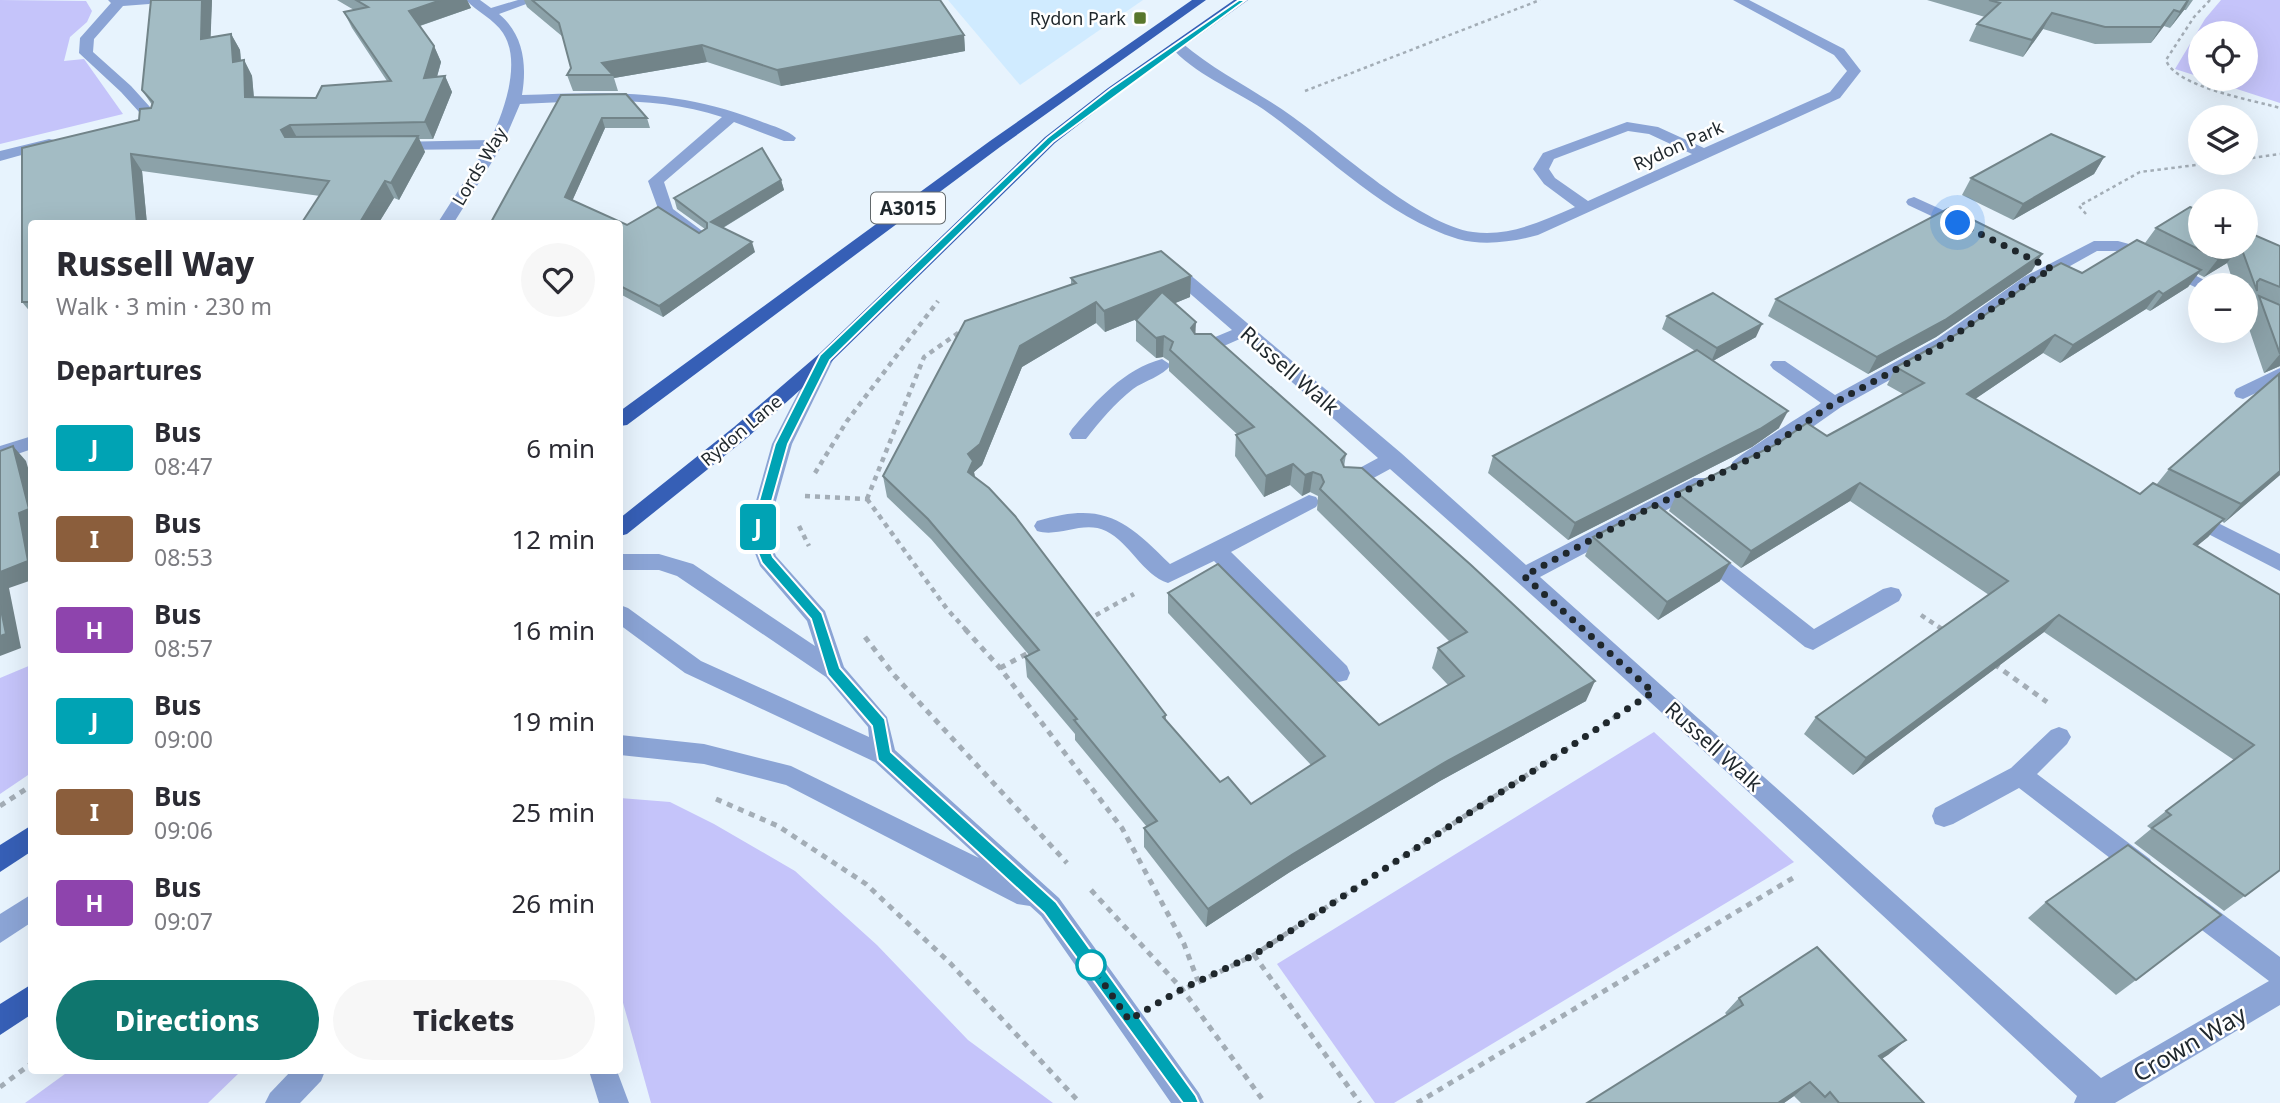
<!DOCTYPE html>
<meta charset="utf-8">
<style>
:root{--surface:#fff;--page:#f7f7f7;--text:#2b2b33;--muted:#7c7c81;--accent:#0f766e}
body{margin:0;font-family:"Noto Sans",sans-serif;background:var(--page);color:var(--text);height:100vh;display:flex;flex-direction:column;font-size:26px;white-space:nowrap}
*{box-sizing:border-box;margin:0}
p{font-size:23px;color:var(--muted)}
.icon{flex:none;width:38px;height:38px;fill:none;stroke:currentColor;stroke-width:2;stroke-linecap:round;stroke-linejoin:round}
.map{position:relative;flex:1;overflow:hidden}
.side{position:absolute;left:28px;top:220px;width:595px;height:854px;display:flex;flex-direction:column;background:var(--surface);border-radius:7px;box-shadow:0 7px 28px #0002}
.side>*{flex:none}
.badge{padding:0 14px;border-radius:5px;font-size:24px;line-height:46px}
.buttons{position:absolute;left:2188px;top:21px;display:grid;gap:14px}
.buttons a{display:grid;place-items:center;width:70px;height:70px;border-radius:50%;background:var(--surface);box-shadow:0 7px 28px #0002;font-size:35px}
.you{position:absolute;width:35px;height:35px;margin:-18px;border:5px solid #fff;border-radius:50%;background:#1a73e8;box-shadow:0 0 0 10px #1a73e833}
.map>.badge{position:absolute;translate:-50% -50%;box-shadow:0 0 0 4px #fff}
h2{padding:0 28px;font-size:26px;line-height:63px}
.round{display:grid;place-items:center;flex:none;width:74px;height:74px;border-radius:37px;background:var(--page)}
.head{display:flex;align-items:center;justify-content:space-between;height:119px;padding:0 28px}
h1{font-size:33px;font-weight:800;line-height:52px}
.primary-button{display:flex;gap:14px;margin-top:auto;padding:14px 28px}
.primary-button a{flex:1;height:80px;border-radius:42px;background:var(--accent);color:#fff;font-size:28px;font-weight:800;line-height:80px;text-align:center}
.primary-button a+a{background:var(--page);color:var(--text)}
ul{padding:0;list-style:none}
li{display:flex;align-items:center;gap:21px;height:91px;padding:0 28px}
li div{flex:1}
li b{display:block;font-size:26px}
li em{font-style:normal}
li .badge{min-width:77px;font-weight:700;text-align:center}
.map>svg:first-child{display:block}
.built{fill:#d0ebff}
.green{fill:#c5c4fa}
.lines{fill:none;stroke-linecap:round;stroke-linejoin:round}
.path-far2{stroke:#a3adb6;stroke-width:2.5;stroke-dasharray:3.5 3.5;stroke-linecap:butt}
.path-far1{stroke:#a3adb6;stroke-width:4.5;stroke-dasharray:5 5;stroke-linecap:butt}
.path{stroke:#a3adb6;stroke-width:5;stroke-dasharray:6 6;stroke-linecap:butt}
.minor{fill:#8ba4d5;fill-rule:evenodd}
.major{fill:#365fb6;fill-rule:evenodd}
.wall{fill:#8ca2a9;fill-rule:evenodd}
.shaded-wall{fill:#728489}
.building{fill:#a3bcc4;stroke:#728489;stroke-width:2}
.line{fill:#00a3b4;stroke:#fff;stroke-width:2}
.walk{stroke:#1f272c;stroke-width:7;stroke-dasharray:0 12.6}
.poi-dot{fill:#59772d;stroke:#fff;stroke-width:2.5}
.stop-dot{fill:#fff;stroke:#00a3b4;stroke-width:3.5}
.labels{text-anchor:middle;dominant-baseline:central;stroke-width:5;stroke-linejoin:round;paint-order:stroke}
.far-poi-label{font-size:18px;fill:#1f272c;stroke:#fff;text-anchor:end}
.far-street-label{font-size:18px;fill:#1f272c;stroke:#fff}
.shield{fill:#fff;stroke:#62686b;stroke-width:2}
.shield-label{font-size:19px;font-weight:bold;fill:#1f272c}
.street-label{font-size:21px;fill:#1f272c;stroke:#fff}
.near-street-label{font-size:24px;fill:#1f272c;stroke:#fff}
</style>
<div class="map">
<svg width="2280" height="1103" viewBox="0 0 2280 1103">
<rect width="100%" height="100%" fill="#e7f3fd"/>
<!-- built -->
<path class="built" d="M948 0H1143L1020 85Z"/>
<!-- green -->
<g class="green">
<path d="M0 0 86 1 92 11 87 22 70 37 64 61 84 59 123 114 0 144Z"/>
<path d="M2221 0H2280V103L2206 79H2245V33H2200V77L2175 69 2205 19Z"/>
<path d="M31 665V773L0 794V678Z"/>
<path d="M1654 732 1794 862 1394 1103H1375L1277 964Z"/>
<path d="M620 798 670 802 714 824 795 871 877 945 968 1040 1053 1103H651L620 992Z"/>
<path d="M69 1071H241L208 1103H25Z"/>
</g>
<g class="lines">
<!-- path-far2 -->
<g class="path-far2">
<path d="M2210 0 2194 17 2166 60C2175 87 2253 100 2280 108"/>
<path d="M1305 91 1540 0"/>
<path d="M2245 159 2280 154"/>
<path d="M2086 214 2079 206 2140 172 2212 163"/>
</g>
<!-- path-far1 -->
<g class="path-far1">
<path d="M815 473 847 421 938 301"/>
<path d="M805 496 867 499"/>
<path d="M867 499 947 609 967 631"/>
<path d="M867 499 924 357 961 331"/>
<path d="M799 526 809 546"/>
<path d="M1921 615 1945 631"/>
<path d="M1087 620 1134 594"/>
</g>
<!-- path -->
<g class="path">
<path d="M965 629 1000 668 1122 828 1184 944 1198 981"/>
<path d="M1942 629 1946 632"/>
<path d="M865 637 894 675 1067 863"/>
<path d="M1994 664 2047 702"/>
<path d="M1000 668 1030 652"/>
<path d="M716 799 778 826 866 884 950 963 1080 1103"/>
<path d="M0 806 32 785"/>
<path d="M1091 890 1182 989 1265 1103"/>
<path d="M1254 955 1360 1103"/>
<path d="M1166 998 1254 955 1621 713"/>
<path d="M0 1087 32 1063"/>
<path d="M1417 1103 1798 875"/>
</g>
<!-- minor -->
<g class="minor">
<path d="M108 0H155L149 4 123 6 94 39 93 52 131 86 159 117 161 120 159 123H149L121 92 79 53 80 38 111 3Z"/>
<path d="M466 0H480L491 8 518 0H537L499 14C524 35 527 65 522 95 606 92 677 89 757 120 769 125 787 129 796 138L794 141H784L734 122 664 182 673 209 705 233 697 238 660 214 648 181 722 117C657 95 588 101 520 104L502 146 453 224H437L485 149 396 150 389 146 396 142 490 140C504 112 522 62 503 33 494 19 477 12 466 0Z"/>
<path d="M1733 0H1749L1844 49 1861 71 1840 98 1538 235C1513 242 1483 246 1458 239 1384 216 1325 153 1263 109 1233 89 1194 74 1170 46L1172 43H1182C1216 72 1257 91 1293 117 1338 149 1420 225 1473 232 1510 237 1542 221 1575 207L1544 184 1533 169 1543 153 1627 122 1658 127 1704 148 1830 92 1847 71 1834 55ZM1628 131 1649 134 1692 154 1588 201 1555 178 1549 169 1554 159Z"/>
<path d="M49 139 54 140 56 143 54 146 0 161V151Z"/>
<path d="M1914 197 1969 222 1971 225 1963 230 1957 228 1908 205 1906 202 1908 199Z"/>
<path d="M2094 241H2118L2140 247 2214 285H2200L2199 289 2128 255 2117 251H2097L2036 285 1949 347 1841 407 1767 459 1742 470 1735 468 1732 463C1736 456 1808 412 1821 403L1773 369 1770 365 1773 361H1785L1835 395 1937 339 2024 277Z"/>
<path d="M1169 261 1175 262 1401 453 1526 565 1694 478H1708L1711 483 1708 488 1540 577 2101 1078 2269 981 2182 915 2178 906 2182 897 2191 894 2200 897 2280 957V1005L2115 1103H2074L2077 1096C1850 885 1623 674 1390 469L1357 487H1343L1340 482 1343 477 1378 458 1242 338 1208 353H1196L1193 349 1196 345 1232 330 1163 270 1161 266Z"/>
<path d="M2245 300 2280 314V326L2245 312Z"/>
<path d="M825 352 834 358 792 444 767 533 776 556 825 611 844 667 887 717 895 750 1059 898 1199 1093 1204 1103H1171L1041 916 1030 906 1017 904 786 785 704 764 620 755V735L704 744 791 766 979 858 875 762 685 673 620 625V605L628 608 701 661 869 737 868 727 826 677 677 576 659 570H620V554H659L693 564 815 646 807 621 760 566 747 533 772 444 816 358Z"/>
<path d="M1162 359 1171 365C1163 376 1144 381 1133 389 1115 403 1100 421 1086 439H1072L1069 434 1072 429C1096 401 1124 369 1162 359Z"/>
<path d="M2280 368V382L2243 399 2236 397 2234 393 2236 389Z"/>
<path d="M32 436V449L0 460V446Z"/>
<path d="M1309 495 1316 497 1319 502 1316 507 1231 552 1347 666 1350 673 1347 680 1339 682 1331 680 1214 561 1168 583C1143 575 1130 543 1106 531 1083 520 1059 538 1037 531L1034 526 1037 521C1103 501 1125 519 1170 564Z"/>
<path d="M2192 510 2280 554V571L2185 522 2182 517 2185 512Z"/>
<path d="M1705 547 1712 549 1814 629 1883 589 1891 587 1899 589 1902 595 1899 601 1813 650 1805 647 1698 561 1694 555 1698 549Z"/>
<path d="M2059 727 2067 730 2071 737 2067 744 2037 774 2150 859 2154 867 2150 875 2141 879 2132 875 2019 788 1953 824 1944 827 1935 824 1932 816 1935 808 2011 768 2051 730Z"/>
<path d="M32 894V922L0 943V914Z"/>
<path d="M291 1071H325L321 1081 300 1103H265L270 1093Z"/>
<path d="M589 1071H617L629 1103H599Z"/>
</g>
<!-- major -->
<g class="major">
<path d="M1192 0H1206L1000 147 627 425 620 426V411L990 141Z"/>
<path d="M1234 0H1248L1118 94 1055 143 831 362 748 437 627 534 620 536V518L734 427 819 354 1045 137 1108 88Z"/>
<path d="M32 825V851L0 872V845Z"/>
<path d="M32 984V1014L0 1035V1004Z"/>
</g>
</g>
<!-- wall -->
<g class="wall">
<path d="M151 0H212L210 38 231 34 240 50 241 60H244L252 76 254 97 316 98 322 86 387 81 352 28 344 12 354 10 337 0H467L471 8 420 26 434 46 441 62 437 77 445 76 452 92 433 139H419L425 152 399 200 394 198 378 224H301L320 196 142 171 147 224H32V314L22 302V148L139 120 140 109 151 108 152 105 142 90Z"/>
<path d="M524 0H940L964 35 965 51 781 86 707 62 614 78 618 91H573L567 75 571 68 563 37 527 7Z"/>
<path d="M1927 0H2193L2186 10H2184L2170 28 2164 26 2151 43 2095 44 2043 29 2023 57 1969 41 1977 24 1985 17Z"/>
<path d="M561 95 647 118 650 128H605L572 201 627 225 699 233 705 229 677 209 674 198 781 180 784 190 723 228 755 252 663 317 620 294V224H490Z"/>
<path d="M2104 157 2094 174 2013 220 1962 195 1971 178Z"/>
<path d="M2156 228 2200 247 2280 246V366L2264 373 2245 317V313L2255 301 2250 299 2245 305V285H2234L2227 263 2204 277 2198 274 2188 287 2150 311 2146 309 2060 363 2043 353 1975 399 2140 494 2156 485 2169 469 2280 374V475L2224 523 2222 521 2208 537 2196 546 2280 595V870L2224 911 2134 843 2151 829 2147 826 2166 811 2234 760 2044 632 1853 775 1804 734 1816 717 1989 595 1850 501 1741 568 1669 511 1677 493 1827 436 1903 394 1887 385 1896 367 2082 273 2145 243Z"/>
<path d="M2032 271 1936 337 1868 374 1768 316 1776 299Z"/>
<path d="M1191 276 1190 297 1175 303 1196 334 1346 454 1344 467 1586 701 1440 781 1290 872 1206 927 1144 847V828L1147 827 1075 740V734L1027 677 1025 657 1029 655 931 539 887 497 883 476 1071 285V278ZM1137 319 1136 320V341L1156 358 1163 357 1169 361V371L1238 435H1236L1235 456 1264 497 1290 485 1302 496 1310 492 1318 496 1317 510 1450 642 1438 648 1432 668 1448 685 1379 725 1168 593V613L1311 765 1251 804 1220 782 1166 720V715L975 478 974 472 982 465 1022 367 1096 323 1105 332Z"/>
<path d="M1667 316 1756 337 1713 361 1779 428 1752 447 1568 540 1488 473 1493 456 1695 351 1662 329Z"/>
<path d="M1593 537 1720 581 1658 620 1585 556Z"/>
<path d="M2046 902 2136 980 2116 995 2028 918Z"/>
<path d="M1739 998 1906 1040 1882 1059 1924 1103H1801L1794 1096 1784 1103H1587L1727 1015 1725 1013Z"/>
</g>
<!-- shaded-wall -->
<g class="shaded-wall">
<path d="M202 0H212L210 55 201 39Z"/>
<path d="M441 0H467L471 8 416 27 409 11Z"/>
<path d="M2188 0H2189L2184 10 2170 28Z"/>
<path d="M2174 10 2164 26 2151 43 2161 27Z"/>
<path d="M2052 13 2043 29 2023 57 2032 40Z"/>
<path d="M231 34 240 50 242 78 233 62Z"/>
<path d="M964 35 965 51 781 86 777 70Z"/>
<path d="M702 45 707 62 614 78 613 75 602 63Z"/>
<path d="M434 46 441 62 432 94 424 78Z"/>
<path d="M244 60 252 76 255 113 245 97Z"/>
<path d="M445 76 452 92 433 139 425 122Z"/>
<path d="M602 118 605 128 569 208 565 197Z"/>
<path d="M290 125 299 141 290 147 281 130Z"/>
<path d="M418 136 425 152 399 200 391 183Z"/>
<path d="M131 154 142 171 147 224H137Z"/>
<path d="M2104 157 2094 174 2013 220 2023 204Z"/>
<path d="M781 180 784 190 714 233 711 222Z"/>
<path d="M385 181 394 198 378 224H359Z"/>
<path d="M752 242 755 252 663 317 659 306Z"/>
<path d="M2238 247H2239L2227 263 2204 277 2218 259Z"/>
<path d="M2042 254 2032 271 1936 337 1868 374 1877 357Z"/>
<path d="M2201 270 2188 287 2150 311 2163 294Z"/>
<path d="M1191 276 1190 297 1105 332 1104 311Z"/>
<path d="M2159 291 2146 309 2060 363 2073 345Z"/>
<path d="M1096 302V323L1022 367 982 465 974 472 976 482 968 472V454L1020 346Z"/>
<path d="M1196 322 1195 342 1191 328Z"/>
<path d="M1762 324 1756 337 1711 362 1717 348Z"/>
<path d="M2055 335 2043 353 1956 412 1967 394Z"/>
<path d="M1164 336 1163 357 1156 358V338Z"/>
<path d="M2280 354V366L2264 373Z"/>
<path d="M1788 411 1779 428 1752 447 1568 540 1575 523Z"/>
<path d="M13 446 26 461 32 481V580L9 588 21 648 0 656V572L19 513Z"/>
<path d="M1293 464 1290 485 1264 497 1266 476Z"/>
<path d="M2280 471V475L2224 523 2241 504Z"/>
<path d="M1313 472 1310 492 1302 496 1305 475Z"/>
<path d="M1860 483 1850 501 1741 568 1751 551Z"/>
<path d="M2224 519 2208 537 2178 562 2194 544Z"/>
<path d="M1730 563 1720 581 1658 620 1667 602Z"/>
<path d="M2059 615 2044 632 1853 775 1866 758Z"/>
<path d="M1595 681 1586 701 1440 781 1290 872 1206 927 1208 909 1293 854 1447 761Z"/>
<path d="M1906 1040 1888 1055 1862 1071 1879 1056Z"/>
<path d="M1810 1082 1794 1096 1784 1103H1778Z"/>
</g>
<!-- building -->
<g class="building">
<path d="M151 0H202L201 39 231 34 233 62 244 60 245 97 316 98 322 86 391 81 344 12 368 7 356 0H441L409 11 434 46 424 78 445 76 425 122 290 125 281 130 285 137 418 136 391 183 385 181 359 224H301L329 181 131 154 137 224H32V302H22V148L139 120 140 109 151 108 153 102 142 90Z"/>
<path d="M532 0H940L964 35 777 70 702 45 602 63 613 75H567L571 68 559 23Z"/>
<path d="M1989 0H2188L2180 12 2174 10 2161 27H2105L2052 13 2032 40 1977 24 2000 3Z"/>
<path d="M626 94 647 118H602L565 197 627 225 658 207 699 233 707 228V223L674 198 762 148 781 180 711 222 752 242 659 306 620 286V224H490L561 95Z"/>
<path d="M2051 134 2104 157 2023 204 1971 178Z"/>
<path d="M2190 207 2200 211V247H2238L2218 259 2156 228Z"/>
<path d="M1949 208 2042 254 1945 320 1877 357 1776 299Z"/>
<path d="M2245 231 2280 246V287L2260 279 2257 282V291L2241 247H2245Z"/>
<path d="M2137 240 2201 270 2163 294 2159 291 2073 345 2055 335 1967 394 2140 494 2153 483 2224 519 2194 544 2280 595V870L2245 896 2152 828 2171 815 2166 811 2254 745 2059 615 1866 758 1816 717 2008 581 1860 483 1751 551 1677 493 1777 444 1807 423 1827 436 1924 383 1896 367 1961 332 2048 270 2061 263 2082 273Z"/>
<path d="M1161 251 1191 276 1104 311 1096 302 1020 346 980 444 968 454 973 461 968 472 989 488 1015 516 1166 715 1163 717 1220 782 1228 777 1251 804 1325 756 1168 593 1218 564 1379 725 1464 676 1438 648 1467 632 1320 489 1324 482 1321 475 1313 472 1305 475 1293 464 1266 476 1236 435 1254 427 1170 350 1173 342 1164 336 1156 338 1136 320 1162 292 1196 322 1191 328 1195 334H1211L1346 454 1341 460 1344 467 1362 468 1471 565 1595 681 1447 761 1293 854 1208 909 1144 828 1157 821 1074 720 1077 719 1025 657 1039 650 928 519 883 476 965 321 1076 283 1071 278Z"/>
<path d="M1713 293 1762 324 1717 348 1667 316Z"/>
<path d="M2259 296 2280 305V354Z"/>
<path d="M1697 350 1788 411 1760 429 1575 523 1493 456Z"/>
<path d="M2279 374 2280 471 2241 504 2169 469Z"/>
<path d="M13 446 29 509 19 513 28 561 0 572V451Z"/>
<path d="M1656 504 1730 563 1667 602 1593 537Z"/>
<path d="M0 605 6 634 0 636Z"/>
<path d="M2128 845 2221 915 2136 980 2046 902Z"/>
<path d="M1817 947 1906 1040 1879 1056 1924 1103H1839L1830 1092 1825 1097 1810 1082 1778 1103H1587L1743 1005 1739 998Z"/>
</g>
<!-- line -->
<path class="line" d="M1239 0H1246L1053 142 830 360 788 444 763 533 773 557 822 613 840 668 885 719 891 752 1056 902 1196 1096 1199 1103H1183L1044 913 878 760 872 726 828 675 811 619 762 563 750 533 775 444 820 355 1047 138 1110 89Z"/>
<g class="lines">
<!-- walk -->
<path class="walk" d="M1091 965 1129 1020 1182 989 1254 955 1653 692 1524 576 1648 509 1760 454 1834 403 1943 344 2030 281 2052 269 1958 223"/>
</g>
<!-- markers -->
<rect class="poi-dot" x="1133" y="11" width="14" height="14" rx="3.5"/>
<circle class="stop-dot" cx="1091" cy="965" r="14"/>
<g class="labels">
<!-- far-poi labels -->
<g class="far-poi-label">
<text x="1126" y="18">Rydon Park</text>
</g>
<!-- far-street labels -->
<g class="far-street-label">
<text transform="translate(1678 145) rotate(-24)">Rydon Park</text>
<text transform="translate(479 166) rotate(-59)">Lords Way</text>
<text transform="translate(741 430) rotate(-40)">Rydon Lane</text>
</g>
<!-- shield labels -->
<rect class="shield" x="871" y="192.5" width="74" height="31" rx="5"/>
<g class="shield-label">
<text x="908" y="208">A3015</text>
</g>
<!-- street labels -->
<g class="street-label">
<text transform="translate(1290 370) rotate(41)">Russell Walk</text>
<text transform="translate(1714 746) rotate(42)">Russell Walk</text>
</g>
<!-- near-street labels -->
<g class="near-street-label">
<text transform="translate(2189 1043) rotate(-30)">Crown Way</text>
</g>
</g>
</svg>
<div class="buttons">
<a><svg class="icon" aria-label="locate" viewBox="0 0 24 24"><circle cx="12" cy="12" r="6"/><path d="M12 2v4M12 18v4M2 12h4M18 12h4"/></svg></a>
<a><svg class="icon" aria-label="layers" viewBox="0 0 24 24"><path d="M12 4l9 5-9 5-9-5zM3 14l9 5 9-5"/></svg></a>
<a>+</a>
<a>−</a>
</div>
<div class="you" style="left:1958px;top:223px"></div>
<b class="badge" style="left:758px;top:527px;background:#00a3b4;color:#fff">J</b>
<section class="side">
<div class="head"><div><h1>Russell Way</h1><p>Walk · 3 min · 230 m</p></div><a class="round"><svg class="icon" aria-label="heart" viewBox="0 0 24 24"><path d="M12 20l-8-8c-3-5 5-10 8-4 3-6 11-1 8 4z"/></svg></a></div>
<h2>Departures</h2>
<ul>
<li><span class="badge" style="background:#00a3b4;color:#fff">J</span><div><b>Bus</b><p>08:47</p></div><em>6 min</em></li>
<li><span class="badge" style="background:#8b5e3c;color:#fff">I</span><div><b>Bus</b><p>08:53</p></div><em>12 min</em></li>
<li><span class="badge" style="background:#8e44ad;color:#fff">H</span><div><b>Bus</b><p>08:57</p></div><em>16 min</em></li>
<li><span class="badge" style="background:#00a3b4;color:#fff">J</span><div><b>Bus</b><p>09:00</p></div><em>19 min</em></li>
<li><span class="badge" style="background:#8b5e3c;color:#fff">I</span><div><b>Bus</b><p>09:06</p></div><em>25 min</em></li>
<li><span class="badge" style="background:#8e44ad;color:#fff">H</span><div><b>Bus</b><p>09:07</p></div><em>26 min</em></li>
</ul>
<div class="primary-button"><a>Directions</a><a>Tickets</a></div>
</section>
</div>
